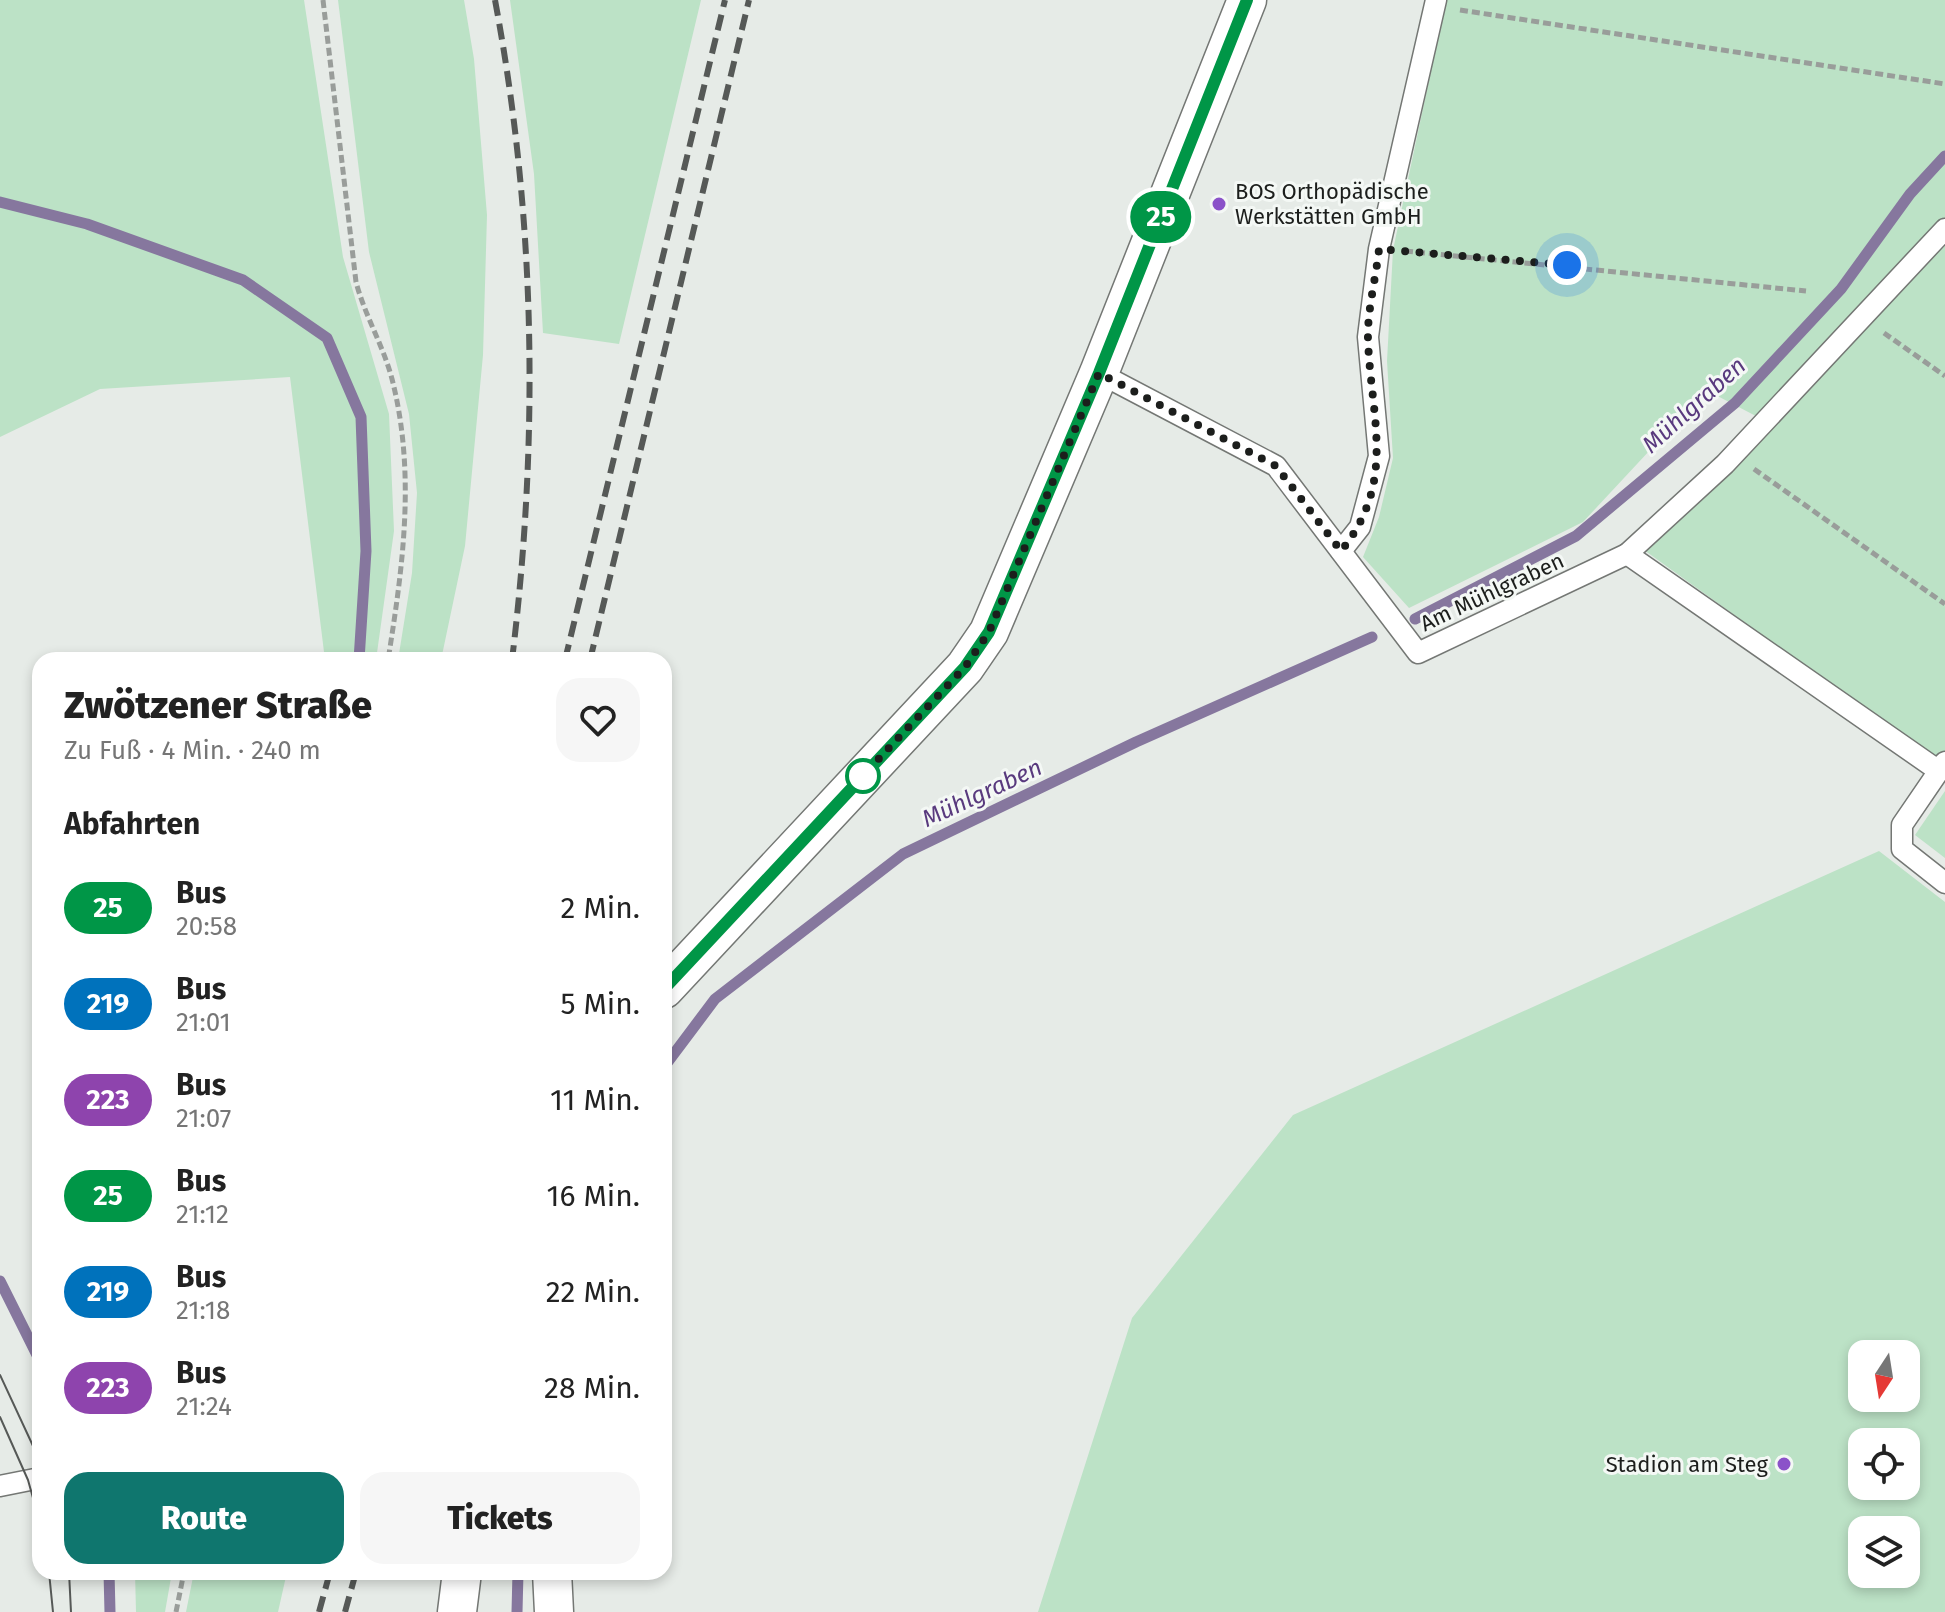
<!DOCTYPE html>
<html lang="de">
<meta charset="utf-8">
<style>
:root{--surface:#fff;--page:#f6f6f6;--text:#222;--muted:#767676;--accent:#0f766e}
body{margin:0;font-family:"Fira Sans",sans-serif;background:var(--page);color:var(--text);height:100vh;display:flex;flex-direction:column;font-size:30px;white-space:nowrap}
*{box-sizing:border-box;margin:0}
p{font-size:26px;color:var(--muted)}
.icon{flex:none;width:44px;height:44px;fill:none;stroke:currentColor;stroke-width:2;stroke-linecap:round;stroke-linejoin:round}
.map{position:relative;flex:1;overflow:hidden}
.panel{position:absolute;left:32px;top:652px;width:640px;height:928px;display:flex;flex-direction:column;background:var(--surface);border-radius:24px;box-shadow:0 4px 12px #0003}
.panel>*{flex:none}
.badge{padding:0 16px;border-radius:26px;font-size:28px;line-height:52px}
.needle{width:52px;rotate:192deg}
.fabs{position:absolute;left:1848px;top:1340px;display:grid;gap:16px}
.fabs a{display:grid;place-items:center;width:72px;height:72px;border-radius:16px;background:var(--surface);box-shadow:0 4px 12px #0003;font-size:40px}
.you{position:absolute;width:40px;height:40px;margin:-20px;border:6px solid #fff;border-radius:50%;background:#1a73e8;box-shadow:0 0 0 12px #1a73e833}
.map>.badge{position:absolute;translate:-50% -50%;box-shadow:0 0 0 4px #fff}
h2{padding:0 32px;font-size:30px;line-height:72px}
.round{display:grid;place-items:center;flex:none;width:84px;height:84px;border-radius:24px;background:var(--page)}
.overview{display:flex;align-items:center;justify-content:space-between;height:136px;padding:0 32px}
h1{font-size:38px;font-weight:800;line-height:60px}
.button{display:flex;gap:16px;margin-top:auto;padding:16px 32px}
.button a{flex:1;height:92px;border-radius:24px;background:var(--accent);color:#fff;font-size:32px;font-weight:800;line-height:92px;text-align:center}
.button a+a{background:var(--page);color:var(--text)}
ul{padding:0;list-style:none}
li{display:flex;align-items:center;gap:24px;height:96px;padding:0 32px}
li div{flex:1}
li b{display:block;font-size:30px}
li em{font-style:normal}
li .badge{min-width:88px;font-weight:700;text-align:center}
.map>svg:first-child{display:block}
.green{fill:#bce2c6;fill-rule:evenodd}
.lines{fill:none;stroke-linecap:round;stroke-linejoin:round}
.stream{stroke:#86779e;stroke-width:11}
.lane-casing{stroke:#747774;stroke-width:23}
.street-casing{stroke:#747774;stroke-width:41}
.path{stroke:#999d9a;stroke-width:5;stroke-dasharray:8 4;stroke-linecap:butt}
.lane{stroke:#fff;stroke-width:20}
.street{stroke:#fff;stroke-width:38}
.tram{stroke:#565957;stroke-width:2}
.rail{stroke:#565957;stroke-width:6;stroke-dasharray:16 8;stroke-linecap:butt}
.line-casing{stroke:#fff;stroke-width:18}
.line{stroke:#009647;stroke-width:12}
.walk{stroke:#1c1e1c;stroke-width:8;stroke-dasharray:0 14.4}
.poi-dot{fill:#8b52c9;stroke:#f4f8f5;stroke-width:3}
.stop-dot{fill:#fff;stroke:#009647;stroke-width:4}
.labels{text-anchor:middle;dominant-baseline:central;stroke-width:6;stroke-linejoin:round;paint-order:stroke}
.poi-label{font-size:22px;fill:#1c1e1c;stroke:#f4f8f5;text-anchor:start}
.street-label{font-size:22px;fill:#1c1e1c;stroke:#f4f8f5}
.water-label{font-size:24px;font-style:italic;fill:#593a7e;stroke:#f4f8f5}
</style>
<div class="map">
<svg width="1945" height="1612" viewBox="0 0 1945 1612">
<rect width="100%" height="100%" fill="#e6ebe7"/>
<!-- green -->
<g class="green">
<path d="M0 0H304L343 257 389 414 394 531 376 660H325L290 377 100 389 0 437Z"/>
<path d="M338 0H464L474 59 487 215 483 355 465 546 441 660H398L412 573 417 493 409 414 369 252Z"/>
<path d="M510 0H701L619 344 543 333 534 174Z"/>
<path d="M1446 0H1945V767L1644 550 1734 469 1775 426 1706 390 1583 522 1409 608 1363 557 1379 517 1393 458 1387 361 1393 250Z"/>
<path d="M1945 791V858L1915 835Z"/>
<path d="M1879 851 1945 902V1612H1038L1132 1318 1293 1115ZM1862 1354H1906V1398H1862ZM1862 1442H1906V1486H1862ZM1906 1530V1574H1862V1530Z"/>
<path d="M135 1572H172L165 1612H136Z"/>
<path d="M194 1572H287L278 1612H186Z"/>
</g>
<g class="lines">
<!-- stream -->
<g class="stream">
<path d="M0 202 87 224 243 280 327 338 361 417 366 551 359 660"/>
<path d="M1415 619 1576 536 1735 403 1841 289 1910 194 1945 156"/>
<path d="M664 1067 715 999 903 854 1136 742 1372 637"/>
<path d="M0 1281 40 1361"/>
<path d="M109 1572 110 1612"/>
<path d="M517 1612 518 1572"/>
</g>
<defs>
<g id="lane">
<path d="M1099 373 1276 466 1418 653 1627 554 1939 771"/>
<path d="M1341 551 1360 527 1379 456 1368 337 1379 249 1436 0"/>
<path d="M1627 554 1725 464 1945 229"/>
<path d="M1945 762 1902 825V849L1945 883"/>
<path d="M0 1486 40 1478"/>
</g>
<g id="street">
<path d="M664 989 965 667 989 632 1099 373 1247 0"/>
<path d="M552 1572 554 1612"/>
<path d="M457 1612 462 1572"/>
</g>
</defs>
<!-- lane casing -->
<use href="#lane" class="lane-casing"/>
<!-- street casing -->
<use href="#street" class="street-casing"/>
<!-- path -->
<g class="path">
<path d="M323 0 356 282C365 316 383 345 392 379 416 473 403 566 388 660"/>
<path d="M1460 10 1945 84"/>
<path d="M1405 251 1806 291"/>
<path d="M1884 333 1945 376"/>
<path d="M1754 469 1945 604"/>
<path d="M176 1612 184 1572"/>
</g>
<!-- lane -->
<use href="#lane" class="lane"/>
<!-- street -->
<use href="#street" class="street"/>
<!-- tram -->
<g class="tram">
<path d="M0 1375 40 1461"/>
<path d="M0 1417 28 1480 40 1523"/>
<path d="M49 1572 53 1612"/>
<path d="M69 1572 71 1612"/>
</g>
<!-- rail -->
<g class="rail">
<path d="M495 0C536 219 539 439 512 660"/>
<path d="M565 660 725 0"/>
<path d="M590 660 749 0"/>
<path d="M319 1612 330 1572"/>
<path d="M345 1612 356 1572"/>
</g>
</g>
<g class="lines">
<defs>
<path id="line" d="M664 989 965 667 989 632 1099 373 1247 0"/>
</defs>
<!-- line casing -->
<use href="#line" class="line-casing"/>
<!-- line -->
<use href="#line" class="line"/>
<!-- walk -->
<path class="walk" d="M863 776 856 783 965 667 989 632 1099 373 1276 466 1341 551C1397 482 1371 419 1368 340 1367 311 1376 278 1379 249L1567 265"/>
</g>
<!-- markers -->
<g class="poi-dot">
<circle cx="1219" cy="204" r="8"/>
<circle cx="1784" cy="1464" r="8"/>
</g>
<circle class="stop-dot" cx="863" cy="776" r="16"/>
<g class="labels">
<!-- poi labels -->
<g class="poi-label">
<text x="1235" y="191">BOS Orthopädische<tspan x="1235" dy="25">Werkstätten GmbH</tspan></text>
<text x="1768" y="1464" text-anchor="end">Stadion am Steg</text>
</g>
<!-- street labels -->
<g class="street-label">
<text transform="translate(1492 592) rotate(-25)">Am Mühlgraben</text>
</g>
<!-- water labels -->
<g class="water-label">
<text transform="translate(1694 405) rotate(-42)">Mühlgraben</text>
<text transform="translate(982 793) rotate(-25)">Mühlgraben</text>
</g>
</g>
</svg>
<div class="fabs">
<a><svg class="needle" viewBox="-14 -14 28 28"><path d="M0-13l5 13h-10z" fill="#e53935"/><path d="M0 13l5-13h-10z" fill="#767676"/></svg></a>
<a><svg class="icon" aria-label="locate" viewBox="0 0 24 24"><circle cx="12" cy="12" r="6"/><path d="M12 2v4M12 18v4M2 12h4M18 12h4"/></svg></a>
<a><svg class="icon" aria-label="layers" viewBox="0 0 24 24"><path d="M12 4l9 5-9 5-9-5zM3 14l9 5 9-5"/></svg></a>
</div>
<div class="you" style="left:1567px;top:265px"></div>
<b class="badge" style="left:1161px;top:217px;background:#009647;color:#fff">25</b>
<section class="panel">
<div class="overview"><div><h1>Zwötzener Straße</h1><p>Zu Fuß · 4 Min. · 240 m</p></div><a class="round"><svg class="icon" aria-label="heart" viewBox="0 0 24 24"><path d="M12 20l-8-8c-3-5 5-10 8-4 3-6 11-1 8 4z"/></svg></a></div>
<h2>Abfahrten</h2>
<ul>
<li><span class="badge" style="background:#009647;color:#fff">25</span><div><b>Bus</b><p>20:58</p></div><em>2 Min.</em></li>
<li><span class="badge" style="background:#0072bc;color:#fff">219</span><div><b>Bus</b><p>21:01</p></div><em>5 Min.</em></li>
<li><span class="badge" style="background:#8e44ad;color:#fff">223</span><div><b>Bus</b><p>21:07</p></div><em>11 Min.</em></li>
<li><span class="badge" style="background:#009647;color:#fff">25</span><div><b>Bus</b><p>21:12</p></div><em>16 Min.</em></li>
<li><span class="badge" style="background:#0072bc;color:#fff">219</span><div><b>Bus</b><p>21:18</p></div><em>22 Min.</em></li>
<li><span class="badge" style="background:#8e44ad;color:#fff">223</span><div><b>Bus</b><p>21:24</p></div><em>28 Min.</em></li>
</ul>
<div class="button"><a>Route</a><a>Tickets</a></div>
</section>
</div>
